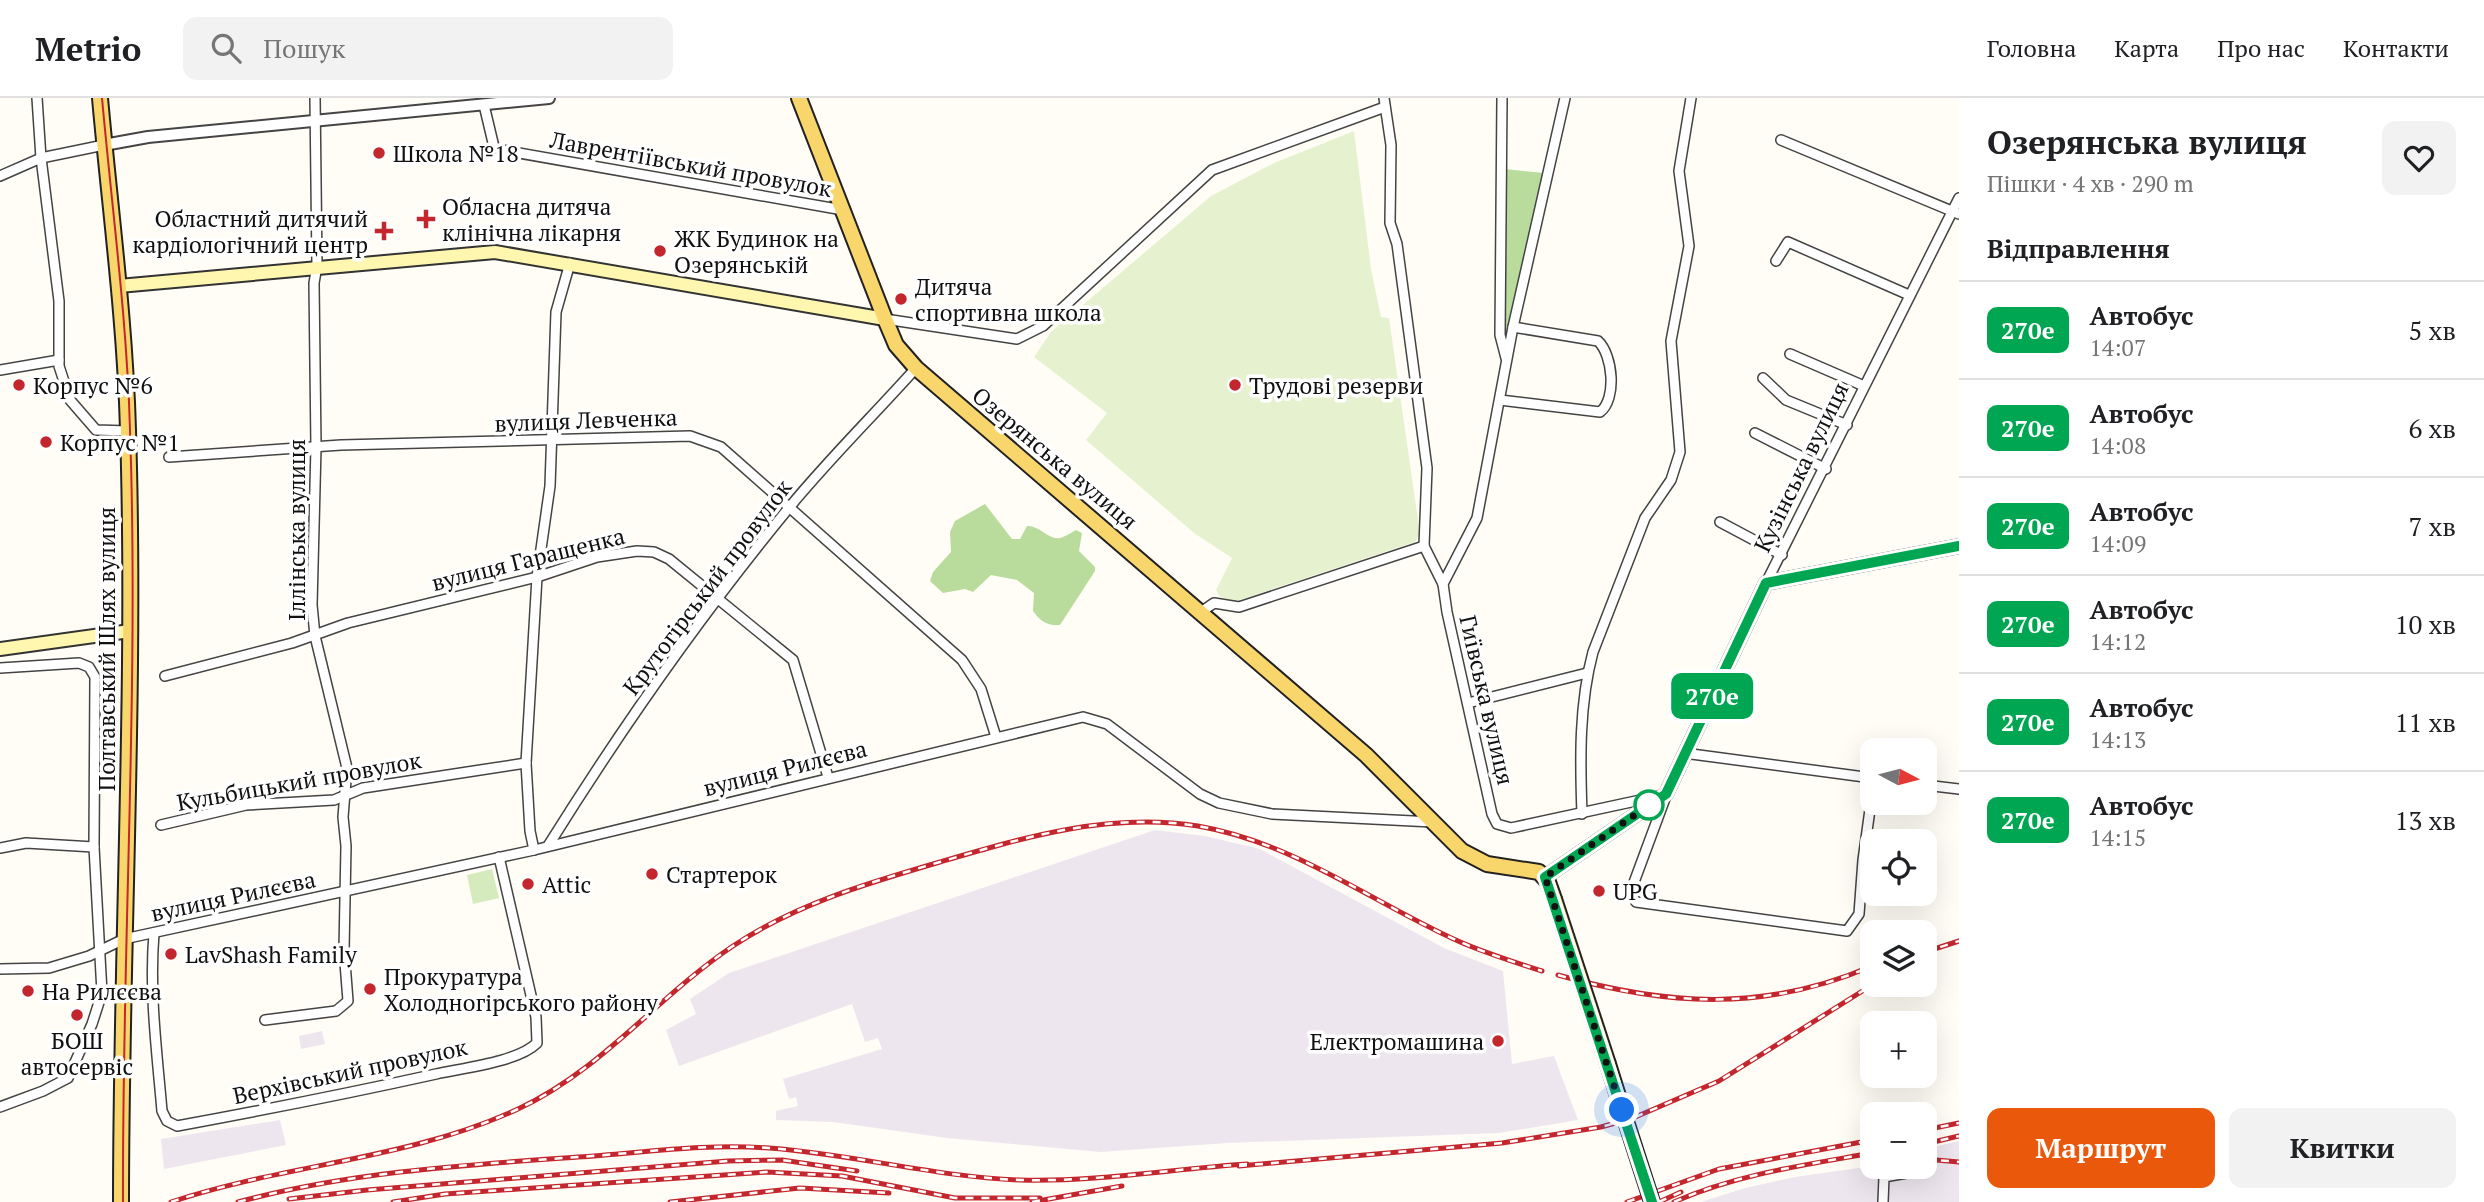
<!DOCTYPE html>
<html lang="uk">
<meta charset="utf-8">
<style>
:root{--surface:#fff;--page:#f2f2f2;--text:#202124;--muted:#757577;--line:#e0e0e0;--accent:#ea580c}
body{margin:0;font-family:"PT Serif",serif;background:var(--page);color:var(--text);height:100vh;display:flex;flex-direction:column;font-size:26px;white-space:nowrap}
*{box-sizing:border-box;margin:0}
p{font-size:23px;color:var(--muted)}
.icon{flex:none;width:38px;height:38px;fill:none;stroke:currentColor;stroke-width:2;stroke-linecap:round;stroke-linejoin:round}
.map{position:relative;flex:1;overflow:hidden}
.side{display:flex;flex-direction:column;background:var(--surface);width:525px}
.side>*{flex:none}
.badge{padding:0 14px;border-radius:10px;font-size:24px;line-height:46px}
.needle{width:46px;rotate:97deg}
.controls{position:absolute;left:1860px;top:640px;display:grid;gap:14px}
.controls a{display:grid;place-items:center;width:77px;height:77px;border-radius:14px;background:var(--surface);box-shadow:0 7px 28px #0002;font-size:35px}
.you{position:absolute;width:35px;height:35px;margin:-18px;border:5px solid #fff;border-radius:50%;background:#1a73e8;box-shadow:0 0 0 10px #1a73e833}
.map>.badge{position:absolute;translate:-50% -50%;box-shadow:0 0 0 4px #fff}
h2{padding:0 28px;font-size:26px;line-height:63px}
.round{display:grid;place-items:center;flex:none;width:74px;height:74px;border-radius:14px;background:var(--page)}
.overview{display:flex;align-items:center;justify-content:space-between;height:119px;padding:0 28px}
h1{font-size:33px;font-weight:700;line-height:52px}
.button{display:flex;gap:14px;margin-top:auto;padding:14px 28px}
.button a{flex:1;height:80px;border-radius:14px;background:var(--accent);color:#fff;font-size:28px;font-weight:700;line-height:80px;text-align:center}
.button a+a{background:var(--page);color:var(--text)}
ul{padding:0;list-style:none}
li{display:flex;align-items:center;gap:21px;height:98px;padding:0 28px;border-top:2px solid var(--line)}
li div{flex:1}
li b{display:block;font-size:26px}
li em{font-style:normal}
li .badge{min-width:77px;font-weight:700;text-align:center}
header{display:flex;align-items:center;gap:42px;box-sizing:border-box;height:98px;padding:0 35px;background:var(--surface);border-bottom:2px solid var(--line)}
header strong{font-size:33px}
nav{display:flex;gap:38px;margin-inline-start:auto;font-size:24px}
.search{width:490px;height:63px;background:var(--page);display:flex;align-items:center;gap:18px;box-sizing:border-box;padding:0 24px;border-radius:14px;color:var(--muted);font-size:26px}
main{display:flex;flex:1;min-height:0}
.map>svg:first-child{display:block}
.industrial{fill:#eee6ef}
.green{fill:#d5ebbd}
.forest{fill:#b9dc9c}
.pitch{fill:#e6f2cf}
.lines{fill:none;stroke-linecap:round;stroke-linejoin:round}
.minor-casing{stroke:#444;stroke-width:12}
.tertiary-casing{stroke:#444;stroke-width:14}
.secondary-casing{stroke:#333;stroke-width:16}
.primary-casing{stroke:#222;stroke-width:18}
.minor{stroke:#fff;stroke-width:9}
.tertiary{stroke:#fff;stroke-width:10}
.secondary{stroke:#fff6b0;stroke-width:12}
.primary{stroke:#f9d66b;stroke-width:14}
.tram{stroke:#c4262e;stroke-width:2}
.rail-casing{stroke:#c4262e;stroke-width:5}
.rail{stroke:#fff;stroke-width:2.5;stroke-dasharray:8;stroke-linecap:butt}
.primary-bridge-casing{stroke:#222;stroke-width:18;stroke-linecap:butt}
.primary-bridge{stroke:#f9d66b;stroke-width:14}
.line-casing{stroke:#fff;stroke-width:16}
.line{stroke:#00a651;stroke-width:10}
.walk{stroke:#111;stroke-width:7;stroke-dasharray:0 12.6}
.poi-dot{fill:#c4262e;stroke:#fff;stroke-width:2.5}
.stop-dot{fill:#fff;stroke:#00a651;stroke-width:3.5}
.labels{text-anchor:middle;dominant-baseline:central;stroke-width:7;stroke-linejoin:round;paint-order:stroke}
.poi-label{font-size:23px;fill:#111;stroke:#fff;text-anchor:start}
.street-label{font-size:23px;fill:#111;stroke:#fff}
</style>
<header>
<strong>Metrio</strong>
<div class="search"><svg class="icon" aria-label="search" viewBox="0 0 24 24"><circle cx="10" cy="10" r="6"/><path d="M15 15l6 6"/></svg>Пошук</div>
<nav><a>Головна</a><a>Карта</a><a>Про нас</a><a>Контакти</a></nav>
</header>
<main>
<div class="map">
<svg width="1959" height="1104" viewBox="0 0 1959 1104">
<rect width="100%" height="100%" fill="#fffdf5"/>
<!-- industrial -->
<g class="industrial">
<path d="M1155 732 1205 738 1260 751 1444 850 1503 873 1512 966 1554 958 1578 1022 1499 1035 1227 1045 1100 1054 947 1040 833 1024 776 1022V1013L798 1008 796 999 789 1001 783 981 882 951 878 940 865 944 852 906 679 968 666 932 696 916 690 901 729 875Z"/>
<path d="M322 933 325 946 301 951 299 938Z"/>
<path d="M280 1022 286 1047 164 1071 161 1041Z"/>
<path d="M1959 1043V1104H1701L1745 1090 1795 1079 1872 1068 1925 1069V1051Z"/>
</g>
<!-- green -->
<path class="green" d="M492 771 499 800 473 806 467 777Z"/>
<!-- forest -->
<g class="forest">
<path d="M1504 71 1543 75 1507 238 1503 235Z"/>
<path d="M985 406 1012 441H1020L1027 428C1039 427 1048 442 1060 440 1065 439 1072 434 1076 432L1082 435 1079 453 1095 469V473L1060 527C1047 528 1040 523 1033 513L1034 495 1017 482 991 477 973 494 965 491 943 495 930 483 933 474 951 454 950 434 955 423Z"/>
</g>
<!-- pitch -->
<path class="pitch" d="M1354 33 1371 171 1381 219 1389 220 1420 436 1415 444 1233 504 1220 499 1216 492 1232 460 1194 435 1086 342 1107 315 1034 259 1051 234 1211 98 1274 65Z"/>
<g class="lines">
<defs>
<g id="minor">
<path d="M37 0 41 60 59 203V268L70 302 96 332 128 333"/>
<path d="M1384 0 1391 47 1390 125 1397 146 1427 370 1424 448 1443 486"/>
<path d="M1502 0 1500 237 1506 260"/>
<path d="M1565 0 1513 229 1477 420 1443 486 1447 514 1492 716 1497 726 1511 730 1659 698"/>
<path d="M484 7 494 49 502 52 843 112"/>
<path d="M1781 42 1959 116"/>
<path d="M0 78 41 60 104 47"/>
<path d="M1776 163 1788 144 1909 197"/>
<path d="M885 221 1017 241 1043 228 1212 72 1385 9"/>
<path d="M1790 256 1864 288"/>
<path d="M0 272 59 262"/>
<path d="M1763 280 1786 302 1847 327"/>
<path d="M1500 302 1600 314C1617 301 1613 257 1598 243L1513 229"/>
<path d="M1755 335 1826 371"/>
<path d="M169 359 341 347 690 338 721 349 962 562 981 591 996 639"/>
<path d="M1720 424 1782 457"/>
<path d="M1766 485 1959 100"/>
<path d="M1201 514 1214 505 1239 509 1424 448"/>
<path d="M0 570 79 565 89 569 95 579 94 749 102 895 92 926 68 980 43 993 0 1009"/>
<path d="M165 578 292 545 348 525 537 479 597 459 637 453 654 454 669 461 793 562 828 679"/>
<path d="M1468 605 1587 575"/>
<path d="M1684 655 1872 680"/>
<path d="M1925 687 1959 691"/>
<path d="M1666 698 1633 787 1632 798 1636 804 1847 833 1859 816 1863 762 1872 697"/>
<path d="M1582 716C1580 662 1579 606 1593 554L1645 420 1671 382 1680 354 1671 243 1689 148 1679 73 1691 0"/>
<path d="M161 727 246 707 334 702 363 690 526 665"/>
<path d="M548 748C621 631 700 518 788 411 828 362 874 317 916 270"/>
<path d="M0 750 26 745 94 749"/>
<path d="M534 752 530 733 526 665 537 479 550 388 556 214 570 165"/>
<path d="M154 835C149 895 157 954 162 1013L167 1023 177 1028C264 1012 350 995 436 976 463 970 518 964 537 945L536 919 499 759"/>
<path d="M0 871 49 870 89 858 124 841 534 752 1083 619 1107 626 1200 696 1219 705 1272 716 1433 724"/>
<path d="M265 922 336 913 348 903 344 852 346 748 343 719 347 670 315 538 312 507 316 349 314 185 317 168 315 0"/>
<path d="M1883 1104 1884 1079 1918 1073"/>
</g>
<path id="tertiary" d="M104 47 148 39 549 0"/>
<g id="secondary">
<path d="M119 188 495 154 885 221"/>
<path d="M0 551 130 533"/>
<path d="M1545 779 1666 696 1766 485 1959 448"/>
</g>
<g id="primary">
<path d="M100 0C110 111 125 221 128 332 136 589 121 847 121 1104"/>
<path d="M799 0 885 221 896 247 916 270 1366 657 1462 753 1487 766 1539 774 1548 784 1554 801"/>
<path d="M1608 966 1622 1011"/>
</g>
</defs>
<!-- minor casing -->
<use href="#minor" class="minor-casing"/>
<!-- tertiary casing -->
<use href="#tertiary" class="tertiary-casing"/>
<!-- secondary casing -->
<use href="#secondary" class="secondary-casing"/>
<!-- primary casing -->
<use href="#primary" class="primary-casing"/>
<!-- minor -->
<use href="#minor" class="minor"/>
<!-- tertiary -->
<use href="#tertiary" class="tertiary"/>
<!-- secondary -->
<use href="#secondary" class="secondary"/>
<!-- primary -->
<use href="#primary" class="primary"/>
<!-- tram -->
<path class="tram" d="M102 0C112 111 127 221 130 332 139 589 122 847 123 1104"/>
<defs>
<g id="rail">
<path d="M1925 854 1959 843"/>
<path d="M1558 877C1668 908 1765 914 1872 868"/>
<path d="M1925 1032 1959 1025"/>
<path d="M1925 1046 1959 1038"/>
<path d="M1925 1061 1959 1064"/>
<path d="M1239 1068 1502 1045 1601 1029 1633 1020 1719 983 1872 887"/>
<path d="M289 1101 367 1092 728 1063 782 1062 857 1073"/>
<path d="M171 1104C285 1066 408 1062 518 1011 602 972 658 898 733 848 796 806 868 785 940 764 1025 739 1109 714 1198 728 1295 745 1370 803 1458 843 1485 855 1514 864 1542 873"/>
<path d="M238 1104C350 1074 464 1067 578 1059 641 1055 706 1045 769 1050 853 1056 935 1079 1020 1082 1097 1084 1171 1071 1247 1066"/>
<path d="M393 1104 445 1096 767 1074 842 1078 955 1100H1040"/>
<path d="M670 1104 800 1090 889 1095"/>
<path d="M1032 1104 1122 1088"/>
<path d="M1627 1104 1719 1071 1872 1042"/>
<path d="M1659 1104 1681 1094"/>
<path d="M1674 1104C1737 1076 1805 1067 1872 1055"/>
</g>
</defs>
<!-- rail casing -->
<use href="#rail" class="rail-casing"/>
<!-- rail -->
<use href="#rail" class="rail"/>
<defs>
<g id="primary-bridge">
<path d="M1554 801 1608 966"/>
<path d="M1622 1011 1652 1104"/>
</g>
</defs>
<!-- primary-bridge casing -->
<use href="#primary-bridge" class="primary-bridge-casing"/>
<!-- primary-bridge -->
<use href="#primary-bridge" class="primary-bridge"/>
</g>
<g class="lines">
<defs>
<path id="line" d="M1652 1104 1545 779 1666 696 1766 485 1959 448"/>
</defs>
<!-- line casing -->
<use href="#line" class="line-casing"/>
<!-- line -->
<use href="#line" class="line"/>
<!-- walk -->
<path class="walk" d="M1622 1012 1545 779 1652 705 1649 707"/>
</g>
<!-- markers -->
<g class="poi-dot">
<circle cx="379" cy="55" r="7"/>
<path d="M422.5 110.5h7v7h7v7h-7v7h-7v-7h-7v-7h7z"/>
<path d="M380.5 122.5h7v7h7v7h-7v7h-7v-7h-7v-7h7z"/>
<circle cx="660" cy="153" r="7"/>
<circle cx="901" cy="201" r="7"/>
<circle cx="19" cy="287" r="7"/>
<circle cx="1235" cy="287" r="7"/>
<circle cx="46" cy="344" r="7"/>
<circle cx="652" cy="776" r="7"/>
<circle cx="528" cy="786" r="7"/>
<circle cx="1599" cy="793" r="7"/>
<circle cx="171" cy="856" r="7"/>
<circle cx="370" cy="891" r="7"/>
<circle cx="28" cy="893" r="7"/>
<circle cx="77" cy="917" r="7"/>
<circle cx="1498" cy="943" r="7"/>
</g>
<circle class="stop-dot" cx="1649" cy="707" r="14"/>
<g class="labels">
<!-- poi labels -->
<g class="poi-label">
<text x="393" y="55">Школа №18</text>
<text x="442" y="108">Обласна дитяча<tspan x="442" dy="26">клінічна лікарня</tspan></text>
<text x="368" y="120" text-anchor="end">Областний дитячий<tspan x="368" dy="26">кардіологічний центр</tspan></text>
<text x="674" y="140">ЖК Будинок на<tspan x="674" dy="26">Озерянській</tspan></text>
<text x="915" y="188">Дитяча<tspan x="915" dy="26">спортивна школа</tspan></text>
<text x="33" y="287">Корпус №6</text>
<text x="1249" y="287">Трудові резерви</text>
<text x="60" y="344">Корпус №1</text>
<text x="666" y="776">Стартерок</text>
<text x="542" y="786">Attic</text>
<text x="1613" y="793">UPG</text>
<text x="185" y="856">LavShash Family</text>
<text x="384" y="878">Прокуратура<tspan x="384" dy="26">Холодногірського району</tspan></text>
<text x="42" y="893">На Рилєєва</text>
<text x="77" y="942" text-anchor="middle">БОШ<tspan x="77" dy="26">автосервіс</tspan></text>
<text x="1484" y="943" text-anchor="end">Електромашина</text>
</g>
<!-- street labels -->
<g class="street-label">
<text transform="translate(691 66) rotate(10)">Лаврентіївський провулок</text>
<text transform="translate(586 322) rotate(-2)">вулиця Левченка</text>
<text transform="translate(1055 360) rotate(40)">Озерянська вулиця</text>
<text transform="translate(1801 369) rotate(-64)">Кузінська вулиця</text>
<text transform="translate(296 432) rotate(-90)">Іллінська вулиця</text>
<text transform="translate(528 461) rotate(-14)">вулиця Гаращенка</text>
<text transform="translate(707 489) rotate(-53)">Крутогірський провулок</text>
<text transform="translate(106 551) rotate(-90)">Полтавський Шлях вулиця</text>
<text transform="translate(1487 602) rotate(77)">Гиївська вулиця</text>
<text transform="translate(785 670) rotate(-14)">вулиця Рилєєва</text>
<text transform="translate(299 683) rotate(-10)">Кульбицький провулок</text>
<text transform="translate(233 798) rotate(-12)">вулиця Рилєєва</text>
<text transform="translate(350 973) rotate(-12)">Верхівський провулок</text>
</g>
</g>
</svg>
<div class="controls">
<a><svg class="needle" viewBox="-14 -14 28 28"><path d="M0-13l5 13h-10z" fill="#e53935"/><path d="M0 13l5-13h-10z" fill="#757577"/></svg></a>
<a><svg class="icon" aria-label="locate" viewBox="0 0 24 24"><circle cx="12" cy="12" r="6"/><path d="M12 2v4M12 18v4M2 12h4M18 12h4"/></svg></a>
<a><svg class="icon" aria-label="layers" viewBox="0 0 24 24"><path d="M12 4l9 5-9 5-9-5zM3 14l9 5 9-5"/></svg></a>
<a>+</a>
<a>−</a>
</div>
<div class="you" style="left:1622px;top:1012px"></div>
<b class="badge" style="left:1712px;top:598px;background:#00a651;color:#fff">270е</b>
</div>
<section class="side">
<div class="overview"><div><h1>Озерянська вулиця</h1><p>Пішки · 4 хв · 290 m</p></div><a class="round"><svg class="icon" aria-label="heart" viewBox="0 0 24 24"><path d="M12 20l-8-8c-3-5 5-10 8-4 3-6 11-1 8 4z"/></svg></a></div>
<h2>Відправлення</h2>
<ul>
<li><span class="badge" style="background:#00a651;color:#fff">270е</span><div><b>Автобус</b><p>14:07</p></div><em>5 хв</em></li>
<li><span class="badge" style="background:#00a651;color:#fff">270е</span><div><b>Автобус</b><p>14:08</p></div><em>6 хв</em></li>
<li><span class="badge" style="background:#00a651;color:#fff">270е</span><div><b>Автобус</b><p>14:09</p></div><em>7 хв</em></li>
<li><span class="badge" style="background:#00a651;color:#fff">270е</span><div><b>Автобус</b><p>14:12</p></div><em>10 хв</em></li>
<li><span class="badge" style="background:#00a651;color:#fff">270е</span><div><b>Автобус</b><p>14:13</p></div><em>11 хв</em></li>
<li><span class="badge" style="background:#00a651;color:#fff">270е</span><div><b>Автобус</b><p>14:15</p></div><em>13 хв</em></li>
</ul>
<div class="button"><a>Маршрут</a><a>Квитки</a></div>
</section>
</main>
